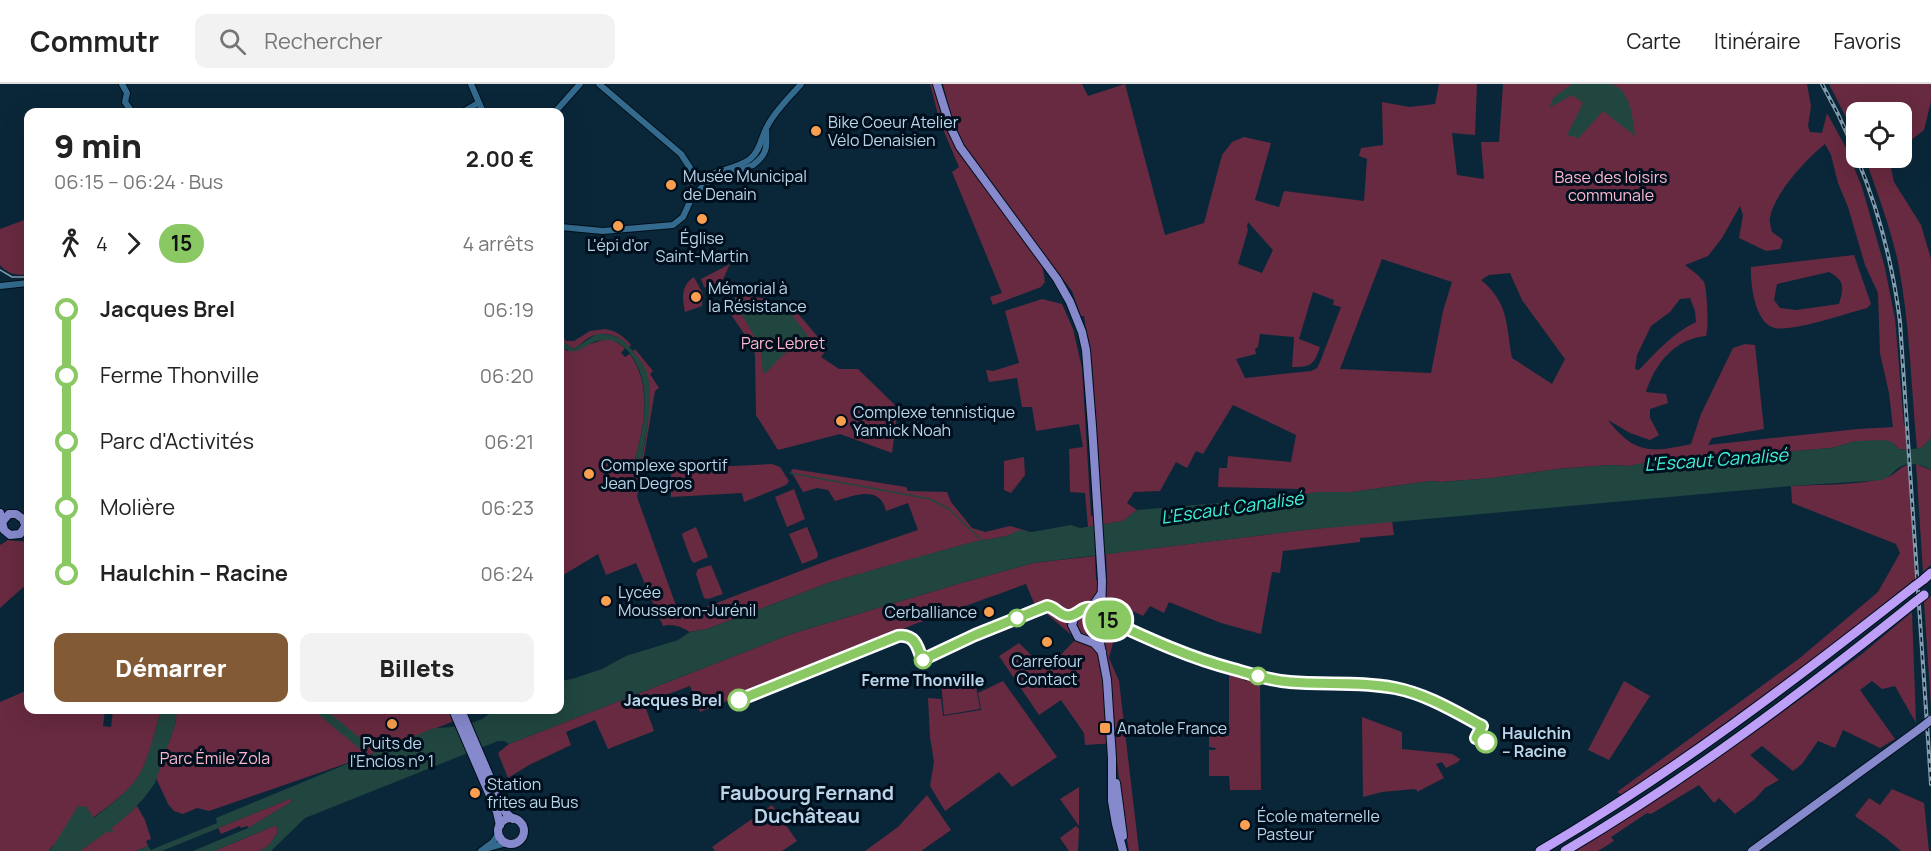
<!DOCTYPE html>
<html lang="fr">
<meta charset="utf-8">
<style>
:root{--surface:#fff;--page:#f2f2f2;--text:#222;--muted:#767676;--line:#e0e0e0;--accent:#835a36}
body{margin:0;font-family:Manrope,sans-serif;background:var(--page);color:var(--text);height:100vh;display:flex;flex-direction:column;font-size:22px;white-space:nowrap}
*{box-sizing:border-box;margin:0}
p{font-size:20px;color:var(--muted)}
.icon{flex:none;width:33px;height:33px;fill:none;stroke:currentColor;stroke-width:2;stroke-linecap:round;stroke-linejoin:round}
.map{position:relative;flex:1;overflow:hidden}
.details{position:absolute;left:24px;top:24px;width:540px;height:606px;display:flex;flex-direction:column;background:var(--surface);border-radius:12px;box-shadow:0 6px 24px #0002}
.details>*{flex:none}
.badge{padding:0 12px;border-radius:20px;font-size:21px;line-height:39px}
.buttons{position:absolute;left:1846px;top:18px;display:grid;gap:12px}
.buttons a{display:grid;place-items:center;width:66px;height:66px;border-radius:12px;background:var(--surface);box-shadow:0 6px 24px #0002;font-size:30px}
.map>.badge{position:absolute;translate:-50% -50%;box-shadow:0 0 0 3px #fff}
.legs{display:flex;align-items:center;gap:9px;height:66px;padding:0 30px;font-size:20px}
.legs p{margin-inline-start:auto}
.summary{display:flex;align-items:center;justify-content:space-between;height:102px;padding:0 30px}
h1{font-size:33px;font-weight:800;line-height:45px}
.button{display:flex;gap:12px;margin-top:auto;padding:12px 30px}
.button a{flex:1;height:69px;border-radius:12px;background:var(--accent);color:#fff;font-size:24px;font-weight:800;line-height:69px;text-align:center}
.button a+a{background:var(--page);color:var(--text)}
ul{padding:0 30px;list-style:none}
li{display:flex;align-items:center;gap:21px;height:66px;font-size:22px}
li i{display:grid;place-items:center;width:9px;height:100%;margin:0 8px;background:currentColor}
li i::after{content:'';width:15px;height:15px;margin:-8px;border:4px solid;border-radius:50%;background:var(--surface)}
li p{margin-inline-start:auto}
li:first-child i{background:linear-gradient(#0000 50%,currentColor 0)}
li:last-child i{background:linear-gradient(currentColor 50%,#0000 0)}
header{display:flex;align-items:center;gap:36px;box-sizing:border-box;height:84px;padding:0 30px;background:var(--surface);border-bottom:2px solid var(--line)}
header strong{font-size:28px}
nav{display:flex;gap:33px;margin-inline-start:auto;font-size:21px}
.search{width:420px;height:54px;background:var(--page);display:flex;align-items:center;gap:15px;box-sizing:border-box;padding:0 21px;border-radius:12px;color:var(--muted);font-size:22px}
.map>svg:first-child{display:block}
.green{fill:#682a40;fill-rule:evenodd}
.water{fill:#20463f}
.lines{fill:none;stroke-linecap:round;stroke-linejoin:round}
.stream{stroke:#20463f;stroke-width:1.5}
.minor-casing{stroke:#010f1a;stroke-width:8}
.major-casing{stroke:#010f1a;stroke-width:10}
.highway-casing{stroke:#010f1a;stroke-width:11}
.minor{stroke:#336a8d;stroke-width:6}
.major{stroke:#868acd;stroke-width:8}
.highway{stroke:#be9ff8;stroke-width:9}
.tram{stroke:#809caf;stroke-width:1.5}
.rail-casing{stroke:#809caf;stroke-width:4}
.rail{stroke:#000f1d;stroke-width:1.5;stroke-dasharray:4.5;stroke-linecap:butt}
.major-bridge-casing{stroke:#010f1a;stroke-width:10;stroke-linecap:butt}
.highway-bridge-casing{stroke:#010f1a;stroke-width:11;stroke-linecap:butt}
.major-bridge{stroke:#868acd;stroke-width:8}
.highway-bridge{stroke:#be9ff8;stroke-width:9}
.line-1-casing{stroke:#fff;stroke-width:14}
.line-1{stroke:#8ac864;stroke-width:9}
.poi-dot{fill:#fa9f4f;stroke:#000f1d;stroke-width:2}
.stop-1-dot{fill:#fff;stroke:#8ac864;stroke-width:3}
.labels{text-anchor:middle;dominant-baseline:central;stroke-width:6;stroke-linejoin:round;paint-order:stroke}
.poi-label{font-size:16px;fill:#bad5e9;stroke:#000f1d;text-anchor:start}
.park-label{font-size:16px;fill:#feb7cc;stroke:#000f1d}
.stop-label{font-size:16px;font-weight:bold;fill:#bad5e9;stroke:#000f1d}
.water-label{font-size:18px;font-style:italic;fill:#40f1d5;stroke:#000f1d}
.quarter-label{font-size:20px;font-weight:bold;fill:#bad5e9;stroke:#000f1d}
</style>
<header>
<strong>Commutr</strong>
<div class="search"><svg class="icon" aria-label="search" viewBox="0 0 24 24"><circle cx="10" cy="10" r="6"/><path d="M15 15l6 6"/></svg>Rechercher</div>
<nav><a>Carte</a><a>Itinéraire</a><a>Favoris</a></nav>
</header>
<div class="map">
<svg width="1931" height="767" viewBox="0 0 1931 767">
<rect width="100%" height="100%" fill="#0a2739"/>
<!-- green -->
<g class="green">
<path d="M930 0H933L945 41 960 70 1042 180 1045 198 1041 203 993 221 990 213 1002 209 952 88 959 83 940 38Z"/>
<path d="M943 0H1082L1088 12 1125 0 1165 151 1204 139 1222 71 1232 58 1244 53 1271 59 1255 116 1279 123 1284 107 1364 117 1367 75 1359 72 1361 64 1383 61 1382 18 1410 23 1435 20 1439 0H1477L1475 51 1452 49 1457 91 1484 95 1481 58H1499L1503 0H1807L1811 22 1808 42 1810 48 1822 49 1827 29 1845 62 1862 103 1885 184 1895 235 1904 342H1906L1907 366 1899 365 1892 358 1857 357 1831 364 1762 370 1744 368 1717 371 1698 376 1670 374 1629 382 1609 381 1558 385 1493 394 1441 398 1430 397 1352 408H1318L1298 412 1300 405 1218 403 1219 384H1227L1228 372 1291 378 1296 351 1233 321 1203 370 1196 367 1187 384 1176 378 1160 407 1134 408 1127 419 1137 426 1123 437 1088 443 1085 409 1070 408 1069 365 1083 363 1079 340 1036 347 1032 323H1022L1017 294 989 298 986 286 993 287 1019 279 1005 227 1042 215 1062 220 1073 245 1082 284 1091 432 1103 431 1092 280 1084 232H1081L1072 207 966 67 951 33ZM1825 60 1831 71 1838 99 1848 123 1865 181 1878 209 1880 269 1889 309 1893 343 1858 345 1708 361 1712 354 1764 345 1755 261 1745 260 1733 264 1701 330 1691 360C1651 369 1634 370 1608 336L1630 349 1650 356 1659 351 1650 334V325L1668 319 1666 310 1646 308C1655 280 1674 255 1706 252 1709 244 1707 204 1704 198 1699 191 1691 186 1685 181L1708 172 1722 154 1740 122 1743 131 1739 154 1766 167 1780 165 1783 156 1772 148C1771 143 1769 137 1770 133 1775 109 1806 75 1825 60ZM1248 138 1273 166 1262 189 1238 180 1248 146 1247 142ZM1382 175 1452 198 1443 227 1431 289 1340 285ZM1510 189 1522 216 1565 275 1552 300 1512 274C1506 241 1509 219 1481 196L1489 191ZM1313 208 1334 216 1333 221 1341 223 1320 278 1317 284 1311 287 1245 294 1236 275 1256 270 1255 265 1258 263 1260 250 1294 253 1292 283C1311 283 1314 281 1320 263L1299 255ZM1690 214 1695 227 1696 238C1673 249 1656 268 1639 286L1635 285 1637 271 1651 242 1670 228 1680 215Z"/>
<path d="M1829 0H1931V17L1924 46 1902 63V28H1857V55Z"/>
<path d="M1865 74H1890L1888 77 1891 84 1894 98 1921 141 1931 175V354L1921 364 1917 365C1911 303 1910 240 1898 178 1890 142 1877 108 1865 74Z"/>
<path d="M24 136 28 147V190C17 192 8 190 0 181V145Z"/>
<path d="M1854 171 1871 220 1867 224C1848 229 1792 248 1775 244 1755 240 1750 199 1751 183ZM1829 188C1845 197 1844 203 1839 220L1796 226 1780 224 1774 216 1777 200Z"/>
<path d="M730 180 719 204 712 206 704 203 701 195Z"/>
<path d="M694 193 703 210 702 222 685 228C682 214 681 201 694 193Z"/>
<path d="M737 208 788 221 802 234 827 264 821 273 839 285H858L898 324 892 369 840 350 778 366 756 331 755 270 751 260 730 229Z"/>
<path d="M605 245C617 247 623 252 631 261L629 263C621 251 603 246 590 253 584 256 580 261 574 265L560 256V249L566 257H574L590 247Z"/>
<path d="M603 256H613L625 264 621 269 625 273 630 270C653 304 644 342 634 379L640 381C649 347 656 295 633 267L635 265 653 287 650 290 659 304 655 307 637 413 680 533 829 476 918 446 908 419 886 427C880 400 853 412 835 417L828 406 817 404 803 408 791 387 793 385 906 403 908 407 947 408 951 418 972 444 985 448 1010 442 1027 447H1019L1007 452 973 458 831 498 707 545 690 548C682 543 672 539 663 542L636 479 606 491 598 470 560 493V261L567 267Z"/>
<path d="M1024 373 1025 391 1011 409 1004 406V377Z"/>
<path d="M772 380 780 383 789 397 786 401 744 418 742 409 671 413V385Z"/>
<path d="M1916 380 1931 386V481L1923 488Z"/>
<path d="M1908 381 1916 494C1821 571 1723 642 1622 711L1617 708 1801 573 1878 508 1900 469 1896 460 1792 419 1791 402C1823 400 1858 402 1888 393 1896 390 1899 383 1908 381Z"/>
<path d="M794 405 805 435 787 443 775 413Z"/>
<path d="M1392 437 1394 451 1360 454V458L1283 467 1280 489 1272 488 1261 550 1221 539 1169 518 1164 529 1150 522 1143 532 1116 519V547L1109 574 1119 597 1139 767H1129L1124 739 1115 659 1085 661 1084 649 1061 616 1039 631 999 572 1019 559 1046 586 1076 555 1034 519 1026 500 915 540 700 628 690 602 644 619 654 647 608 665 595 636 566 648 571 661 529 681 508 694 498 669 509 660 791 550 961 499 1033 479 1095 472 1096 496 1107 493 1106 470 1304 446Z"/>
<path d="M696 443 708 473 694 479 691 476 682 451 683 449Z"/>
<path d="M807 443 818 470 817 474 802 480 789 450Z"/>
<path d="M8 456 28 458V499L0 524V461Z"/>
<path d="M711 481 723 510 708 515 704 514 696 490 698 485Z"/>
<path d="M1931 512V623L1924 518Z"/>
<path d="M1912 528 1916 639 1895 602 1882 605 1872 597 1860 606 1895 655 1880 664 1843 646 1835 664 1818 657 1802 680 1793 687 1762 662 1750 671 1779 696 1765 704 1755 715 1735 730 1719 714 1714 719 1699 701 1651 730 1647 729 1611 753 1614 757 1598 767H1576L1668 709 1765 641 1862 570Z"/>
<path d="M1229 589 1241 592 1245 597 1250 595 1260 597 1261 706H1230L1229 692H1209V666H1215L1216 664 1209 663V652H1229Z"/>
<path d="M974 591 980 625 944 631 941 598Z"/>
<path d="M1003 597 1057 673 1012 703 999 688 945 727 930 702 934 678 930 653 928 614 941 615 943 632 981 626 978 609Z"/>
<path d="M1624 597 1650 612 1609 676 1588 666Z"/>
<path d="M28 606V626H105L103 642 111 643 113 626H161C155 646 151 669 141 688 131 707 109 721 93 734L88 726 48 767H0V618Z"/>
<path d="M177 626H447L454 637 359 675 209 727 197 724 183 730 174 727 168 720 156 694 175 641Z"/>
<path d="M1362 633 1402 648V665L1452 670 1460 675 1458 678 1446 684 1442 678 1436 680 1444 694 1417 708V706L1414 705 1382 708 1363 713Z"/>
<path d="M1079 703V742L1060 715Z"/>
<path d="M1892 705 1924 719 1929 767H1901L1886 754 1855 732 1869 714 1880 721Z"/>
<path d="M927 711 951 746 921 767H865L898 743Z"/>
<path d="M292 714 291 718 249 744 247 742 241 744 240 742 221 750 218 744Z"/>
<path d="M772 721 797 757 782 767H715L712 763Z"/>
<path d="M137 722 145 736 151 755 146 757 148 762 136 767H80L111 744Z"/>
<path d="M276 741 278 748 269 761 260 767H214Z"/>
<path d="M1076 742 1079 745 1078 767H1069L1060 754Z"/>
</g>
<!-- water -->
<g class="water">
<path d="M1572 0C1584 0 1598 0 1610 0 1631 4 1633 35 1635 52L1603 27 1579 54 1567 51 1583 19 1572 11 1549 24 1554 13Z"/>
<path d="M741 215 745 217 752 226 756 227 767 221 786 224 806 249C808 254 809 259 804 263 800 266 793 265 789 267 780 272 773 282 766 289H763L760 262 738 224Z"/>
<path d="M596 250C614 250 620 252 632 266 638 273 644 280 647 289 655 318 645 352 641 381L634 379C644 342 654 301 629 268 623 261 615 255 605 256 583 256 579 278 560 261V256L574 265Z"/>
<path d="M1931 354V386C1922 380 1907 377 1898 384 1891 390 1891 392 1882 396L1791 402 1304 446 1033 479 961 499 791 550 509 660 504 657H498L305 734 271 767H260L269 761 278 748 276 741 214 767H193L248 744 291 718 292 714 162 767H136L148 762 151 766 158 763 217 739 216 734 434 644C451 644 483 641 492 626H560V597L572 595 602 585 626 572 678 556 690 548 707 545 831 498 900 478 973 458 1007 452 1019 446 1032 448 1071 441 1080 444 1123 437 1137 426 1278 414 1318 408H1352L1430 397 1441 398 1493 394 1558 385 1609 381 1629 382 1670 374 1698 376 1717 371 1744 368 1762 370 1831 364 1857 357 1885 356 1892 358 1899 365 1904 366 1921 364Z"/>
<path d="M161 626H177L175 641 155 699 144 714 130 729 112 744 113 748 111 749 108 747 80 767H48L52 764 78 722 88 723V726L94 734C110 721 131 706 141 688 150 669 155 646 161 626Z"/>
<path d="M313 626H326L365 658 360 665Z"/>
</g>
<g class="lines">
<!-- stream -->
<path class="stream" d="M790 389 930 415 949 425 982 457"/>
<defs>
<g id="minor">
<path d="M122 0 127 9 125 18 132 28"/>
<path d="M471 0 483 28"/>
<path d="M599 0 681 70 696 93"/>
<path d="M463 28 478 19"/>
<path d="M555 28 580 0"/>
<path d="M689 114 691 98 693 94C705 92 743 82 751 74 761 66 761 52 768 41 776 26 790 13 801 0"/>
<path d="M560 143 603 147 673 141 683 133 692 113 705 100 753 81C768 70 767 63 766 45"/>
<path d="M0 202 28 199"/>
<path d="M488 764 506 759"/>
<path d="M481 767 493 758 499 749"/>
</g>
<g id="major">
<path d="M937 0 950 42 960 63 1057 195 1070 218 1082 248 1086 266 1092 342 1102 497 1101 530"/>
<path d="M0 429 4 446 10 451 20 450 28 438"/>
<path d="M3 437 9 430H16L23 435 25 441"/>
<path d="M1101 510 1094 520 1076 529 1072 541 1078 553 1094 559 1102 568"/>
<path d="M1100 551V559L1107 596 1112 674V717L1116 740 1123 767"/>
<path d="M1097 554C1107 545 1107 535 1097 527"/>
<path d="M453 626 497 728 500 741"/>
<path d="M461 626 503 724 506 729 513 735"/>
<path d="M1116 699 1123 752"/>
<circle cx="511" cy="747" r="13"/>
<path d="M1752 767 1922 643"/>
</g>
<g id="highway">
<path d="M1923 496 1931 489"/>
<path d="M1540 767C1673 689 1794 597 1915 502"/>
<path d="M1565 767C1689 694 1803 608 1915 518"/>
</g>
</defs>
<!-- minor casing -->
<use href="#minor" class="minor-casing"/>
<!-- major casing -->
<use href="#major" class="major-casing"/>
<!-- highway casing -->
<use href="#highway" class="highway-casing"/>
<!-- minor -->
<use href="#minor" class="minor"/>
<!-- major -->
<use href="#major" class="major"/>
<!-- highway -->
<use href="#highway" class="highway"/>
<!-- tram -->
<path class="tram" d="M0 186 12 193H28"/>
<defs>
<g id="rail">
<path d="M1822 0 1838 30 1857 72"/>
<path d="M1857 74C1879 127 1893 182 1900 238L1931 700"/>
</g>
</defs>
<!-- rail casing -->
<use href="#rail" class="rail-casing"/>
<!-- rail -->
<use href="#rail" class="rail"/>
<defs>
<path id="major-bridge" d="M1922 643 1931 636"/>
<g id="highway-bridge">
<path d="M1915 502 1923 496"/>
<path d="M1915 518 1924 511"/>
</g>
</defs>
<!-- major-bridge casing -->
<use href="#major-bridge" class="major-bridge-casing"/>
<!-- highway-bridge casing -->
<use href="#highway-bridge" class="highway-bridge-casing"/>
<!-- major-bridge -->
<use href="#major-bridge" class="major-bridge"/>
<!-- highway-bridge -->
<use href="#highway-bridge" class="highway-bridge"/>
</g>
<g class="lines">
<defs>
<path id="line-1" d="M739 616 898 552C915 550 918 563 922 576L975 551 1047 522C1055 523 1059 531 1067 532 1077 533 1081 522 1092 524 1100 526 1102 534 1110 537 1149 555 1190 574 1233 585 1251 590 1271 597 1290 598 1325 601 1361 597 1395 604 1426 610 1454 627 1482 642L1476 654 1486 658"/>
</defs>
<!-- line-1 casing -->
<use href="#line-1" class="line-1-casing"/>
<!-- line-1 -->
<use href="#line-1" class="line-1"/>
</g>
<!-- markers -->
<g class="poi-dot">
<circle cx="816" cy="47" r="6"/>
<circle cx="671" cy="101" r="6"/>
<circle cx="702" cy="135" r="6"/>
<circle cx="618" cy="142" r="6"/>
<circle cx="696" cy="213" r="6"/>
<circle cx="841" cy="337" r="6"/>
<circle cx="589" cy="390" r="6"/>
<circle cx="606" cy="517" r="6"/>
<circle cx="989" cy="528" r="6"/>
<circle cx="1047" cy="558" r="6"/>
<circle cx="392" cy="640" r="6"/>
<rect x="1099" y="638" width="12" height="12" rx="3"/>
<circle cx="475" cy="709" r="6"/>
<circle cx="1245" cy="741" r="6"/>
</g>
<g class="stop-1-dot">
<circle cx="1017" cy="534" r="8"/>
<circle cx="923" cy="576" r="8"/>
<circle cx="1258" cy="592" r="8"/>
<circle cx="739" cy="616" r="10"/>
<circle cx="1486" cy="658" r="10"/>
</g>
<g class="labels">
<!-- poi labels -->
<g class="poi-label">
<text x="828" y="38">Bike Coeur Atelier<tspan x="828" dy="18">Vélo Denaisien</tspan></text>
<text x="683" y="92">Musée Municipal<tspan x="683" dy="18">de Denain</tspan></text>
<text x="702" y="154" text-anchor="middle">Église<tspan x="702" dy="18">Saint-Martin</tspan></text>
<text x="618" y="161" text-anchor="middle">L'épi d'or</text>
<text x="708" y="204">Mémorial à<tspan x="708" dy="18">la Résistance</tspan></text>
<text x="853" y="328">Complexe tennistique<tspan x="853" dy="18">Yannick Noah</tspan></text>
<text x="601" y="381">Complexe sportif<tspan x="601" dy="18">Jean Degros</tspan></text>
<text x="618" y="508">Lycée<tspan x="618" dy="18">Mousseron-Jurénil</tspan></text>
<text x="977" y="528" text-anchor="end">Cerballiance</text>
<text x="1047" y="577" text-anchor="middle">Carrefour<tspan x="1047" dy="18">Contact</tspan></text>
<text x="1117" y="644">Anatole France</text>
<text x="392" y="659" text-anchor="middle">Puits de<tspan x="392" dy="18">l'Enclos n° 1</tspan></text>
<text x="487" y="700">Station<tspan x="487" dy="18">frites au Bus</tspan></text>
<text x="1257" y="732">École maternelle<tspan x="1257" dy="18">Pasteur</tspan></text>
</g>
<!-- park labels -->
<g class="park-label">
<text x="1611" y="93">Base des loisirs<tspan x="1611" dy="18">communale</tspan></text>
<text x="783" y="259">Parc Lebret</text>
<text x="215" y="674">Parc Émile Zola</text>
</g>
<!-- stop labels -->
<g class="stop-label">
<text x="923" y="596">Ferme Thonville</text>
<text x="722" y="616" text-anchor="end">Jacques Brel</text>
<text x="1502" y="649" text-anchor="start">Haulchin<tspan x="1502" dy="18">– Racine</tspan></text>
</g>
<!-- water labels -->
<g class="water-label">
<text transform="translate(1716 375) rotate(-4)">L'Escaut Canalisé</text>
<text transform="translate(1232 423) rotate(-8)">L'Escaut Canalisé</text>
</g>
<!-- quarter labels -->
<g class="quarter-label">
<text x="807" y="708">Faubourg Fernand<tspan x="807" dy="23">Duchâteau</tspan></text>
</g>
</g>
</svg>
<div class="buttons">
<a><svg class="icon" aria-label="locate" viewBox="0 0 24 24"><circle cx="12" cy="12" r="6"/><path d="M12 2v4M12 18v4M2 12h4M18 12h4"/></svg></a>
</div>
<b class="badge" style="left:1108px;top:536px;background:#8ac864;color:#111">15</b>
<section class="details">
<div class="summary"><div><h1>9 min</h1><p>06:15 – 06:24 · Bus</p></div><b>2.00 €</b></div>
<div class="legs"><svg class="icon" aria-label="walk" viewBox="0 0 24 24"><circle cx="13" cy="4" r="2"/><path d="M13 8l-2 6 4 7M11 14l-3 7M7 12l3-4h3l4 4"/></svg>4<svg class="icon" aria-label="forward" viewBox="0 0 24 24"><path d="M9 5l7 7-7 7"/></svg><b class="badge" style="background:#8ac864;color:#111">15</b><p>4 arrêts</p></div>
<ul>
<li><i style="color:#8ac864"></i><b>Jacques Brel</b><p>06:19</p></li>
<li><i style="color:#8ac864"></i><span>Ferme Thonville</span><p>06:20</p></li>
<li><i style="color:#8ac864"></i><span>Parc d'Activités</span><p>06:21</p></li>
<li><i style="color:#8ac864"></i><span>Molière</span><p>06:23</p></li>
<li><i style="color:#8ac864"></i><b>Haulchin – Racine</b><p>06:24</p></li>
</ul>
<div class="button"><a>Démarrer</a><a>Billets</a></div>
</section>
</div>
